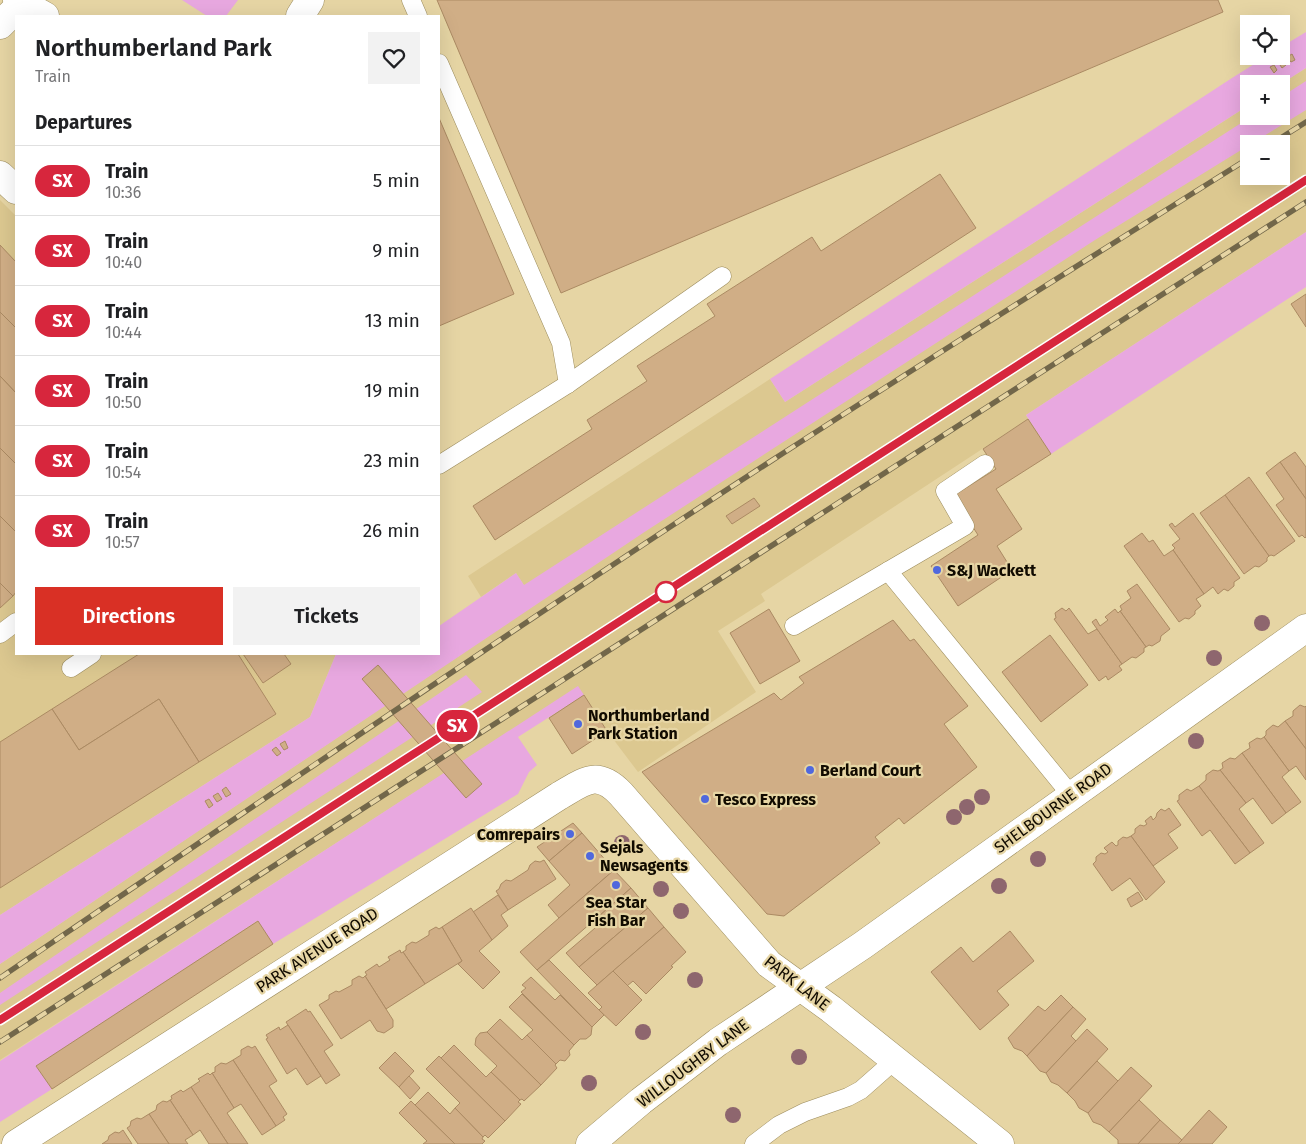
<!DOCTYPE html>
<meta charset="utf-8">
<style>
:root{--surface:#fff;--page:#f2f2f2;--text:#202124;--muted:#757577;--line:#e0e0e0;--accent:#d93025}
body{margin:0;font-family:"Fira Sans",sans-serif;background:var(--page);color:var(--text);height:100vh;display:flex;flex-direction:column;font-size:19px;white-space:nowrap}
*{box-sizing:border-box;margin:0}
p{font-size:16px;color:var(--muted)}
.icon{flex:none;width:28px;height:28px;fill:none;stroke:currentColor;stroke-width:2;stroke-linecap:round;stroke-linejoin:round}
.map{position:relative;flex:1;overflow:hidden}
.panel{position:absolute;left:15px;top:15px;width:425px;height:640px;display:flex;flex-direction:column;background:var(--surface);border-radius:0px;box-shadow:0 5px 20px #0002}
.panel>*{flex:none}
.badge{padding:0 10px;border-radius:16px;font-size:18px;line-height:32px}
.controls{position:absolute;left:1240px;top:15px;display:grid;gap:10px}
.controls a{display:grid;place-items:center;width:50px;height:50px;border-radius:0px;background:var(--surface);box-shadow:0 5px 20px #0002;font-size:25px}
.map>.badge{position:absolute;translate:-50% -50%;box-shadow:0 0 0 2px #fff}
h2{padding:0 20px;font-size:19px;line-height:45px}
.round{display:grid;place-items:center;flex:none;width:52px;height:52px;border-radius:0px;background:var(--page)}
.head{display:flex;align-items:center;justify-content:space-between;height:85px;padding:0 20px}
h1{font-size:24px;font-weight:600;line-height:38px}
.action{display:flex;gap:10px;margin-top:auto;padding:10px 20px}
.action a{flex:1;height:58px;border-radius:0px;background:var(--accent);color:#fff;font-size:20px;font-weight:600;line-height:58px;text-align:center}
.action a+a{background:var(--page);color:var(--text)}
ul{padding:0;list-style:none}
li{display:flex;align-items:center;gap:15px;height:70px;padding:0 20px;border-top:1px solid var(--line)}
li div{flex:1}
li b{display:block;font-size:19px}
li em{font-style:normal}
li .badge{min-width:55px;font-weight:700;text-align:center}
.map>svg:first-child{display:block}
.built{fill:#dcc890;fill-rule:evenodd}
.green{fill:#e8a8e0}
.building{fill:#d0ae86;stroke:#ab8a63}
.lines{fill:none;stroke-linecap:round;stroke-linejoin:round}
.lane-casing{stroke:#9c8c5d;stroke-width:19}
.street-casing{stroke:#9c8c5d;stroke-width:29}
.secondary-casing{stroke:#9c8c5d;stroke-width:29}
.lane{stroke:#fff;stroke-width:18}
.street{stroke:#fff;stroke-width:28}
.secondary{stroke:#fff;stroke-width:28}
.rail-casing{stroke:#72674a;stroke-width:5.5}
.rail{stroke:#e6d5a4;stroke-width:4;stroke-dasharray:11;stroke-linecap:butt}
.tree{fill:#8e666e}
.line-casing{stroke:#fff;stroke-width:11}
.line{stroke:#d7263d;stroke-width:8}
.poi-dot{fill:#5068dd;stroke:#e6d5a4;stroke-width:2}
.stop-dot{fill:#fff;stroke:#d7263d;stroke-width:2.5}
.labels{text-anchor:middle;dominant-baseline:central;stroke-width:4.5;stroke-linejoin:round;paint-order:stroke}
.poi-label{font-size:16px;font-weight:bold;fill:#110b00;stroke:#e6d5a4;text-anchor:start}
.street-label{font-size:16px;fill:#110b00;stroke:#e6d5a4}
</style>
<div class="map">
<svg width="1306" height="1144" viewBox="0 0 1306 1144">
<rect width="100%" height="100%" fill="#e6d5a4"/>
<!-- built -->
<g class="built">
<path d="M1306 68V232L1026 415 1028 419 761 594 765 601 718 631 756 692 638 772 607 731 572 754 549 718 583 695 578 687 0 1060V964L536 604 516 573 481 597 468 576 770 379 785 402 1249 105V116H1281V84ZM1249 144H1281V176H1249Z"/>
<path d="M0 200 16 216V654H336L310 717 0 915Z"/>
</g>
<!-- green -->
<g class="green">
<path d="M182 0H238L226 16H207Z"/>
<path d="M1306 32V68L1281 84H1249V105L785 402 770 379 1232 78 1267 56H1281V47Z"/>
<path d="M1306 81V110L1095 240 643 533 0 964V915L310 717 336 654H439V626L516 573 524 585 1252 116H1281V97Z"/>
<path d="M1306 232V287L1051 454 1026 415Z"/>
<path d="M466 675 482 692 0 1005V993Z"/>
<path d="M578 686 584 695 518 737 537 765 529 772 518 794 273 944 257 921 36 1066 52 1089 0 1122V1061Z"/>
</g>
<!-- building -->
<g class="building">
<path d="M437 0H1218L1223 12 561 293Z"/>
<path d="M1292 54 1295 60 1291 62 1287 57Z"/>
<path d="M1282 59 1286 65 1282 68 1278 62Z"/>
<path d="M1274 65 1277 70 1274 73 1270 67Z"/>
<path d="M439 118 514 294 439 326Z"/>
<path d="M940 174 976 228 495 540 473 506 592 429 587 420 647 381 637 366 715 316 707 304 812 237 821 251Z"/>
<path d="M0 245 16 262V328L0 312Z"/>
<path d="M1306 294V327L1291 304Z"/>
<path d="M0 312 16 328V393L0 376Z"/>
<path d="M0 376 16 393V464L0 448Z"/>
<path d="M1028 419 1051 454 996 489 1022 529 997 546 1012 570 958 606 931 566 978 535 953 496 996 469 983 449Z"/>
<path d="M0 448 16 464V532L0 516Z"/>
<path d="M1295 452 1306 467V499L1280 462Z"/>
<path d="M1280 462 1306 499V537L1305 538 1302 535 1299 537 1276 505 1284 499 1266 473Z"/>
<path d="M1249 477 1295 541 1274 556 1271 555 1269 556 1225 495Z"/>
<path d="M1225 495 1269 556 1267 558V561L1259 567 1255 566 1244 574 1200 513Z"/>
<path d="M754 498 760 506 732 524 726 516Z"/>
<path d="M1193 513 1240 578 1234 582V586L1228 591 1224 589 1218 594 1213 587 1204 594 1173 550 1175 548 1172 545 1180 539 1169 525 1172 523 1175 527Z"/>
<path d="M0 516 16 532V592L13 596 0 583Z"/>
<path d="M1142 533 1149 542 1153 540 1164 556 1173 550 1204 594 1196 599 1201 606 1195 611V614L1189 619 1185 618 1179 622 1124 546Z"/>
<path d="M0 583 13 596 0 608Z"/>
<path d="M1137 584 1170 629 1161 636 1160 641 1152 646 1149 645 1146 647 1120 611 1122 610 1120 606 1131 598 1127 591Z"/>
<path d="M1062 608 1066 611 1069 608 1088 634 1097 629 1122 664 1119 666 1122 670 1108 680 1106 676 1099 681 1054 619 1056 618 1055 613Z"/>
<path d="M769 609 800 661 760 684 730 633Z"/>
<path d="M1115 609 1118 613 1120 611 1146 647 1144 648V652L1136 658 1132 657 1122 664 1092 622 1096 619 1100 626 1108 620 1105 617Z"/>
<path d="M893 620 910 641 914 639 968 706 944 724 977 767 904 824 899 818 875 837 880 843 784 916 767 914 642 772 774 693 781 700 804 683 799 677Z"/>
<path d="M1050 635 1088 685 1041 722 1002 672Z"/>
<path d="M139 654H238L276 714 199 762 159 699 79 750 52 709Z"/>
<path d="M243 654H284L291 664 263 683Z"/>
<path d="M378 665 482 784 466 798 362 679Z"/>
<path d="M584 695 607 731 572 754 549 718Z"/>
<path d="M159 699 199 762 0 888V742L52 709 79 750Z"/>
<path d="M1300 705 1305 707 1306 706V749L1285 721 1293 716V711Z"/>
<path d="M1285 721 1306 749V780L1296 766 1289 771 1264 737 1266 735V731L1273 725 1278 727Z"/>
<path d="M1264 737 1289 771 1282 777 1301 802 1286 813 1242 753 1250 748 1249 743 1257 738 1261 739Z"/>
<path d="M285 741 288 748 284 750 280 744Z"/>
<path d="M276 747 281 753 277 756 272 750Z"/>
<path d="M1242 753 1286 813 1272 824 1253 798 1246 803 1220 770 1223 768 1222 763 1230 758 1235 759Z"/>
<path d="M1213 770 1218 771 1220 770 1246 803 1239 809 1264 843 1250 853 1199 786 1206 780V775Z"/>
<path d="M1199 786 1250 853 1235 864 1210 830 1202 836 1177 801 1179 800V795L1187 789 1191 791Z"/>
<path d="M226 787 231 794 226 797 222 790Z"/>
<path d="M218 793 222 799 217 802 213 796Z"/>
<path d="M209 799 213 805 209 808 205 801Z"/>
<path d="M1169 808 1181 825 1168 834 1178 848 1153 866 1131 836 1135 833V829L1140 825 1144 826 1147 824 1145 821 1151 816 1153 820 1156 817 1157 813 1161 809 1165 811Z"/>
<path d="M573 823 582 833 549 861 537 847Z"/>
<path d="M582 833 614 870 559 918 548 905 570 885 549 861Z"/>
<path d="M1131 836 1165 882 1146 900 1130 878 1112 891 1093 864 1096 861V857L1101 853 1105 854 1108 852 1104 848 1112 842 1116 846 1118 845V841L1123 837 1127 838Z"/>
<path d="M544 860 556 879 508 910 496 891 499 889 501 884 506 880 511 881 528 870 530 865 535 861 540 862Z"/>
<path d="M614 870 631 888 537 970 520 952Z"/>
<path d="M631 888 648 908 579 967 566 953 602 922 598 917Z"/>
<path d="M1138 892 1143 900 1131 907 1127 899Z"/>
<path d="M498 895 508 910 501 915 508 926 492 940 473 912Z"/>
<path d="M471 908 492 940 479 951 500 972 483 989 458 964 462 961 442 927Z"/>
<path d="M648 908 664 927 597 985 579 967Z"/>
<path d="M258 921 273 944 52 1089 36 1066Z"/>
<path d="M436 927 439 929 442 927 462 961 425 984 403 952 406 950V946L412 942 416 943 429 935V931Z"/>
<path d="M664 927 686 952 671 966 673 967 646 994 633 981 627 986 613 971Z"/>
<path d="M1010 931 1034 961 997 991 1009 1005 980 1030 931 972 961 947 973 962Z"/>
<path d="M400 950 401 953 403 952 425 984 386 1009 365 976 367 975 365 972 377 964 379 967 390 960 388 957Z"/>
<path d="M549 960 604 1015 592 1027 537 970Z"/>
<path d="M613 971 642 1000 616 1026 599 1010 602 1007 588 993Z"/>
<path d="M359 976 363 978 365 976 393 1020V1027L384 1033 377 1031 370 1020 341 1039 319 1005 329 999V995L336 991 339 992 352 985V980Z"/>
<path d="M531 977 555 1000 560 995 592 1027 591 1035 586 1039H580L574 1045 521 992 526 988 522 985Z"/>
<path d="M522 994 574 1045 569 1051 570 1055 565 1061 560 1060 556 1064 527 1035 533 1030 509 1007Z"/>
<path d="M1061 995 1073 1007 1027 1056 1022 1051 1014 1048 1008 1038 1038 1006 1045 1011Z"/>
<path d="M1073 1007 1086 1019 1071 1036 1076 1041 1046 1073 1040 1071 1027 1056Z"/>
<path d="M306 1009 308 1012 310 1011 333 1045 324 1051 340 1075 326 1084 286 1022Z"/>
<path d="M500 1019 522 1040 527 1035 556 1064 555 1065 557 1068 541 1085 487 1032Z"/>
<path d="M288 1025 321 1076 307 1085 296 1068 287 1074 266 1039 268 1038 266 1035 279 1027 280 1030Z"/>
<path d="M1087 1029 1108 1049 1067 1093 1058 1085 1051 1082 1046 1073Z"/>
<path d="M487 1032 541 1085 524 1101 522 1099 520 1100 491 1072 497 1066 475 1045 476 1038 480 1033Z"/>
<path d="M454 1045 486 1077 491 1072 520 1100 518 1102 521 1104 505 1121 441 1058Z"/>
<path d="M248 1046 252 1048 255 1046 277 1081 269 1086 287 1114 283 1117 285 1120 276 1126 233 1060 241 1055V1050Z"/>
<path d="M395 1052 414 1071 399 1087 379 1068Z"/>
<path d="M439 1056 505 1121 488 1138 485 1135 483 1137 455 1108 460 1103 426 1069Z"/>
<path d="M233 1060 276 1126 262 1135 241 1104 234 1108 212 1073 215 1072V1067L221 1063 226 1064Z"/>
<path d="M1097 1061 1118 1081 1088 1113 1079 1108 1075 1101 1067 1093Z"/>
<path d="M1131 1067 1152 1086 1109 1132 1101 1125 1093 1122 1088 1113Z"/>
<path d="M208 1073 210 1075 212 1073 234 1108 227 1113 248 1144H228L191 1087 200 1081 198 1079Z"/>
<path d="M409 1076 420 1088 410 1099 399 1087Z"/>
<path d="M191 1087 228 1144H209L200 1130 193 1135 170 1100 172 1099 171 1096 181 1090 183 1092Z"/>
<path d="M428 1092 450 1114 455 1108 483 1137 482 1139 485 1141 482 1144H455L415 1105Z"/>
<path d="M170 1100 193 1135 185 1140 188 1144H169L149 1114 156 1110 157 1105 163 1101 167 1102Z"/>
<path d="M1139 1100 1160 1120 1138 1144H1118V1140L1109 1132Z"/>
<path d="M411 1101 415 1105 455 1144H423L427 1141 399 1113Z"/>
<path d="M1209 1110 1227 1127 1212 1144H1178Z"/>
<path d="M149 1114 169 1144H138L127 1128 130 1126 131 1121 137 1118 141 1119Z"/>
<path d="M1160 1120 1182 1140 1178 1144H1138Z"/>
<path d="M123 1130 132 1144H102L108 1140 109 1136 115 1132 119 1133Z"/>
</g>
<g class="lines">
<defs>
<g id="lane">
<path d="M411 0 418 16"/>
<path d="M439 63 561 343 568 384"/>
<path d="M439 465 568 384 722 276"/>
<path d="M888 571 1071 795"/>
<path d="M794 626 965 526 945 491 985 464"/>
<path d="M0 634 16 622"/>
<path d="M71 668 92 654"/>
<path d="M754 1144 779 1125 805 1112 848 1097 861 1090 895 1060"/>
</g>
<g id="street">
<path d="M17 0 45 16"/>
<path d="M300 16 310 0"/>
<path d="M0 25 22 3"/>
<path d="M0 175 16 190"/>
<path d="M16 1144 559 796C585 781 597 769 621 794L769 964 831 1009 1000 1144"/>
</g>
<path id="secondary" d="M590 1144 641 1101 718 1042 863 945 1306 628"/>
</defs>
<!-- lane casing -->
<use href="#lane" class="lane-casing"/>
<!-- street casing -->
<use href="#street" class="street-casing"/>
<!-- secondary casing -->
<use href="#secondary" class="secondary-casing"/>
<!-- lane -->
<use href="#lane" class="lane"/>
<!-- street -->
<use href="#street" class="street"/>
<!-- secondary -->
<use href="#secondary" class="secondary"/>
<defs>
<g id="rail">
<path d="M1271 144 1306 122"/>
<path d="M0 978C224 826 447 674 673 525 863 400 1056 279 1249 158"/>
<path d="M0 1020 1306 180"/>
<path d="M0 1042 1306 202"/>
</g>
</defs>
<!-- rail casing -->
<use href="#rail" class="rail-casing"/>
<!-- rail -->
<use href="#rail" class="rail"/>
</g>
<!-- trees -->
<g class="tree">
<circle cx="1262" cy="623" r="8"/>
<circle cx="1214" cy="658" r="8"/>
<circle cx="1196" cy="741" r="8"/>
<circle cx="982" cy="797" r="8"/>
<circle cx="967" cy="807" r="8"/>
<circle cx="954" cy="817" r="8"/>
<circle cx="622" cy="843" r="8"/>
<circle cx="1038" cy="859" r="8"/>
<circle cx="999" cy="886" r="8"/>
<circle cx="661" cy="889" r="8"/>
<circle cx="681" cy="911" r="8"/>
<circle cx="695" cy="980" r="8"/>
<circle cx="643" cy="1032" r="8"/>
<circle cx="799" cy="1057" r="8"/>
<circle cx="589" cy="1083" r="8"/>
<circle cx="733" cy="1115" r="8"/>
</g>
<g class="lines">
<defs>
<path id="line" d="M0 1020 1306 180"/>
</defs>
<!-- line casing -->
<use href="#line" class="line-casing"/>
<!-- line -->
<use href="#line" class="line"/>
</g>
<!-- markers -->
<g class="poi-dot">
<circle cx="937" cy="570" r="5"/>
<circle cx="578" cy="724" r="5"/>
<circle cx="810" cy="770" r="5"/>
<circle cx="705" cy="799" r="5"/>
<circle cx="570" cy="834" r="5"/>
<circle cx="590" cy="856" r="5"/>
<circle cx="616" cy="885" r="5"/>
</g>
<circle class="stop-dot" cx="666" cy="592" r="10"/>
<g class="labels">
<!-- poi labels -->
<g class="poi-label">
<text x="947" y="570">S&amp;J Wackett</text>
<text x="588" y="715">Northumberland<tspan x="588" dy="18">Park Station</tspan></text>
<text x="820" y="770">Berland Court</text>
<text x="715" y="799">Tesco Express</text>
<text x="560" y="834" text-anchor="end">Comrepairs</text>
<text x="600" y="847">Sejals<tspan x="600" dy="18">Newsagents</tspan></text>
<text x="616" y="902" text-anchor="middle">Sea Star<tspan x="616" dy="18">Fish Bar</tspan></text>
</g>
<!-- street labels -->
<g class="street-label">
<text transform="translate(1053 808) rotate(-36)">SHELBOURNE ROAD</text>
<text transform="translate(317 950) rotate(-33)">PARK AVENUE ROAD</text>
<text transform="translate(797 983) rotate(38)">PARK LANE</text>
<text transform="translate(693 1063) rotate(-37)">WILLOUGHBY LANE</text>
</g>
</g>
</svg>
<div class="controls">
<a><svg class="icon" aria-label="locate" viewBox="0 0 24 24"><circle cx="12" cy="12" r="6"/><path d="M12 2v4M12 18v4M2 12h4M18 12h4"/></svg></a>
<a>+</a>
<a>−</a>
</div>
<b class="badge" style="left:457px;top:726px;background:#d7263d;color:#fff">SX</b>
<section class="panel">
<div class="head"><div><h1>Northumberland Park</h1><p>Train</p></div><a class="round"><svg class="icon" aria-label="heart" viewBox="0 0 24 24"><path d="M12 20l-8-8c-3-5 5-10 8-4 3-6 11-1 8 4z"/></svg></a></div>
<h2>Departures</h2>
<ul>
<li><span class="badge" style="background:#d7263d;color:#fff">SX</span><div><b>Train</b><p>10:36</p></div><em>5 min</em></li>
<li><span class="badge" style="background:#d7263d;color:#fff">SX</span><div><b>Train</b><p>10:40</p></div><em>9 min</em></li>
<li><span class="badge" style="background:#d7263d;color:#fff">SX</span><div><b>Train</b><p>10:44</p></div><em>13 min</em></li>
<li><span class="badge" style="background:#d7263d;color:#fff">SX</span><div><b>Train</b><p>10:50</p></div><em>19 min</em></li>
<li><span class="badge" style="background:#d7263d;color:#fff">SX</span><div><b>Train</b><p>10:54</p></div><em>23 min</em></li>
<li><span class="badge" style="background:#d7263d;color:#fff">SX</span><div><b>Train</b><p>10:57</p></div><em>26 min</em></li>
</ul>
<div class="action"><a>Directions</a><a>Tickets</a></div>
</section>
</div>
